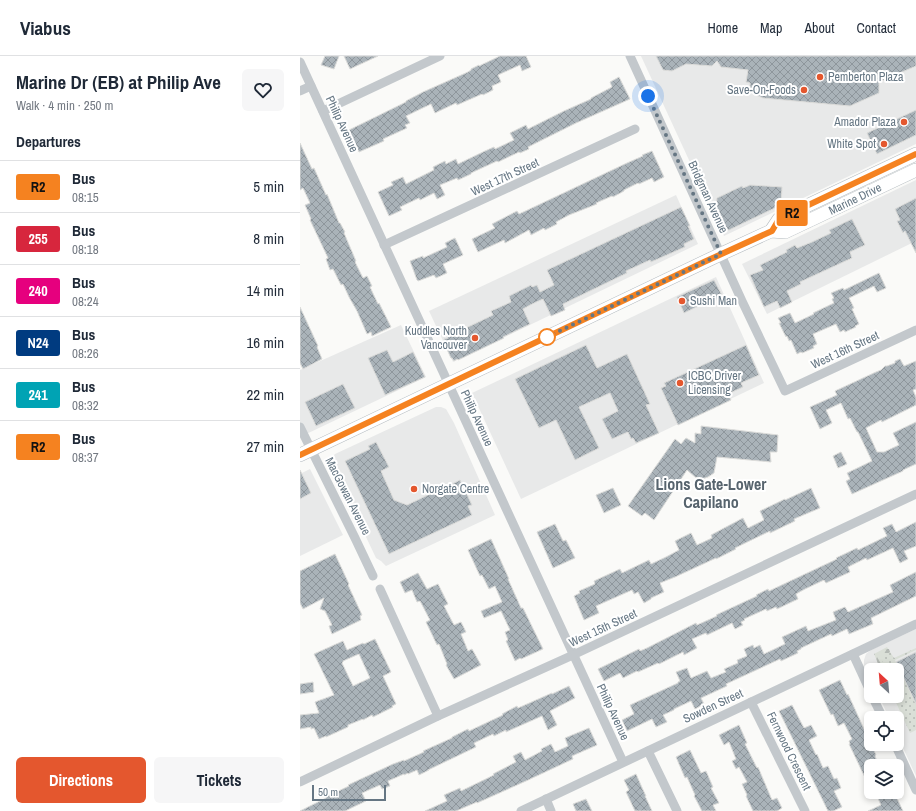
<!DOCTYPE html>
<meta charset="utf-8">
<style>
:root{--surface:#fff;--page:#f6f6f7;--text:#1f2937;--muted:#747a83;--line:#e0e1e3;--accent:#e4572e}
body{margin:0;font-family:"Archivo Narrow",sans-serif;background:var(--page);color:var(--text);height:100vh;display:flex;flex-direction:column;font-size:15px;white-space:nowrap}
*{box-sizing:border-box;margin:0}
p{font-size:13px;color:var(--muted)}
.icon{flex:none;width:22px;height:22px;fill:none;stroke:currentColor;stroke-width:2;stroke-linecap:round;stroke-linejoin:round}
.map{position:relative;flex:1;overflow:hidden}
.side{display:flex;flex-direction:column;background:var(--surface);width:300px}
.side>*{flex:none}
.badge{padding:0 8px;border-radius:3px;font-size:14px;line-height:26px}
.needle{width:26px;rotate:334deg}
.buttons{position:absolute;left:564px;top:607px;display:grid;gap:8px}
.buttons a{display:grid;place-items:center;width:40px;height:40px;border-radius:6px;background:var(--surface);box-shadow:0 2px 6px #0003;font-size:20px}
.scale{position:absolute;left:12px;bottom:10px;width:74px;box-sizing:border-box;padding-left:4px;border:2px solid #657683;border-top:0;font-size:11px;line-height:14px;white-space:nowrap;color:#657683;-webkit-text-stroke:3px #fff;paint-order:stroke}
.you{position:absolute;width:20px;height:20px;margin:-10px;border:3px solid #fff;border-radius:50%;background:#1a73e8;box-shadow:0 0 0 6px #1a73e833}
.map>.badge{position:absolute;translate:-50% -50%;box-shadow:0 0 0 2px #fff}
h2{padding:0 16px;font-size:15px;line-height:36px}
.round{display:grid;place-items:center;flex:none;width:42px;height:42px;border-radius:6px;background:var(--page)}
.head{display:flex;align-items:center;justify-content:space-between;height:68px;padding:0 16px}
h1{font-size:19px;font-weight:800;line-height:30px}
.action{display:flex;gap:8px;margin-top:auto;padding:8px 16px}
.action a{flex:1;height:46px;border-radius:6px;background:var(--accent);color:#fff;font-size:16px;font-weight:800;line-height:46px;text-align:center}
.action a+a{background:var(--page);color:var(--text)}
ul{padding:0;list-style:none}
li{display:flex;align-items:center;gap:12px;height:52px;padding:0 16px;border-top:1px solid var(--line)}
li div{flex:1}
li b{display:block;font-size:15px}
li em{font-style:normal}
li .badge{min-width:44px;font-weight:700;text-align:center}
header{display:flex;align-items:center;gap:24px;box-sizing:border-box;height:56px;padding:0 20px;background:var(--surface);border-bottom:1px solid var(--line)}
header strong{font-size:19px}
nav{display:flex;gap:22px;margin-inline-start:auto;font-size:14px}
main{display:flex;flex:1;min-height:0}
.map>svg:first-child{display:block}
.built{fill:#e8e9e9}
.grass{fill:url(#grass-dots)}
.forest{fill:url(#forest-firs)}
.building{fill:url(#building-cross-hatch);stroke:#dcdcda;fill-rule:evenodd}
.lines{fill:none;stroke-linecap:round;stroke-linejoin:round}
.secondary-casing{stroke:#b3babf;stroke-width:14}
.minor{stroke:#c3c8cc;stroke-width:9}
.secondary{stroke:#fff;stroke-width:13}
.line-casing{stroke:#fff;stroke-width:9}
.line{stroke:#f58220;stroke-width:6}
.walk{stroke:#657683;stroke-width:4;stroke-dasharray:0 7.2}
.poi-dot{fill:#e4572e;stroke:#fff;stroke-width:1.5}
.stop-dot{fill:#fff;stroke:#f58220;stroke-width:2}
.labels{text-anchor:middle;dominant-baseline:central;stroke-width:4;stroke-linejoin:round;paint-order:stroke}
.poi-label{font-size:12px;fill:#657683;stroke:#fff;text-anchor:start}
.street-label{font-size:12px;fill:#657683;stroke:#fff}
.district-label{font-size:16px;font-weight:bold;fill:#57646e;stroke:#fff}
</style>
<header>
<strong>Viabus</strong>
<nav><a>Home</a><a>Map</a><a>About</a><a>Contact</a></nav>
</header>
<main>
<section class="side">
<div class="head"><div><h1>Marine Dr (EB) at Philip Ave</h1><p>Walk · 4 min · 250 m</p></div><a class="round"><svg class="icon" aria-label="heart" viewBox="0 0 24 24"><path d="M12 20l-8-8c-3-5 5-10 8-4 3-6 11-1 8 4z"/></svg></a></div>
<h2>Departures</h2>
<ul>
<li><span class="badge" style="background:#f58220;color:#111">R2</span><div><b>Bus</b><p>08:15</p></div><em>5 min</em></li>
<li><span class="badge" style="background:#d7263d;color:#fff">255</span><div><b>Bus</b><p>08:18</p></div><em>8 min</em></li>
<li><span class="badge" style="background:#e6007e;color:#fff">240</span><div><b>Bus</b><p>08:24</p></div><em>14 min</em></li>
<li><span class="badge" style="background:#003b80;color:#fff">N24</span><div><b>Bus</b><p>08:26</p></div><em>16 min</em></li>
<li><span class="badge" style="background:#00a3b4;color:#fff">241</span><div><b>Bus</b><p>08:32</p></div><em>22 min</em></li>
<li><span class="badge" style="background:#f58220;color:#111">R2</span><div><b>Bus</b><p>08:37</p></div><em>27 min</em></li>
</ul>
<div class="action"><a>Directions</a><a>Tickets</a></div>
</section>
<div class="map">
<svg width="616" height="755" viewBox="0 0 616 755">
<defs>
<pattern id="grass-dots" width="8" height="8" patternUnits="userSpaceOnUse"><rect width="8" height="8" fill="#dadfd7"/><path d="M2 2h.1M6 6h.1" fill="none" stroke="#b4b9b4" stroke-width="1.8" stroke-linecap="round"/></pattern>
<pattern id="forest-firs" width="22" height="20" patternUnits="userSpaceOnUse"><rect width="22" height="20" fill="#dadfd7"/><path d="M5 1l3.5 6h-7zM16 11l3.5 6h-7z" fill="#b4b9b4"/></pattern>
<pattern id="building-cross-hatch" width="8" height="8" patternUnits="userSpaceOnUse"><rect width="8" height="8" fill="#aab3b9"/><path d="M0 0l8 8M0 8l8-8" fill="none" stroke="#8e969c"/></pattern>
</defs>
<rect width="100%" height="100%" fill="#fafaf8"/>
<!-- built -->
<g class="built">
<path d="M341 0H616V88L424 180Z"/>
<path d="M616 124V185L467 258 442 208Z"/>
<path d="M376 139 398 188 153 306 129 255Z"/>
<path d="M416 221 464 327 221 443 172 337Z"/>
<path d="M101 269 126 321 0 381V314Z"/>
<path d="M136 351H141L146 353 154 367 195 459 86 510 81 505 76 502 31 407V402L35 398Z"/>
<path d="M10 413 43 479 0 500V418Z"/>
<path d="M616 573V720L597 679V662H589L579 640H597V614H571V624L564 609V604L566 598 571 594Z"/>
</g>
<!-- grass -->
<path class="grass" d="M587 591 594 602 616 592V594L595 604 616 648V674L610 677 593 640H597V614H581L574 598Z"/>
<!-- forest -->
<path class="forest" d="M586 593H589L590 596 583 601 582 604 586 614H581C576 603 572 598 586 593Z"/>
<!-- building -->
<g class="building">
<path d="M25 0H39L34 13 21 9Z"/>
<path d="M44 0H78L50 13Z"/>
<path d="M200 0H226L231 11 222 15 220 9 198 19 201 26 192 30 193 34 183 39 182 38 157 49 156 47 135 57 131 48 106 60 110 67 105 69 107 72 83 83 84 85 59 96 49 74 106 46V45L123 36 168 16 171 14V13L179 9V10Z"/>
<path d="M356 0H616V10L579 26V37L550 50 463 42 456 39V34L450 33V27L446 26 448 14 421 11 417 5 412 10 386 8 372 15 363 14Z"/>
<path d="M319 21 330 43 276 67 228 91 229 93 220 97 219 96 198 106 197 105 171 117V118L158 124 157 122 140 129 145 139 137 143 134 137 120 144 119 142 100 151 102 154 89 160 78 136 93 129 91 126 103 121 106 128 134 114 133 111 145 105 146 108 156 103 158 108 185 95 194 91 195 93 214 84 210 77 226 69 228 73 264 55 291 43V42L312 31 310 26Z"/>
<path d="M616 54V79L577 98 567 77Z"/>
<path d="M0 87 12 113 14 112 26 139 27 138 39 167H40L45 176 44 177 56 205 55 206 63 222 67 220 72 230 70 231 78 248 79 247 91 271 72 280 71 276 67 278 57 255 49 241 43 228 41 229 33 213 30 214 26 203 28 202 10 164 11 163 5 149 10 147 3 132 0 134Z"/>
<path d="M352 95 364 121 354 126 352 122 339 128 338 127 324 134V135L313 141 312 140 296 147 297 148 269 159 256 166 257 168 245 174 244 172 231 179 229 174 205 187 204 184 178 196 172 183 195 172 192 168 217 155 219 158 234 151 327 107 343 100 342 99Z"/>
<path d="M450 129 482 131 481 149 429 174 422 173 423 166H421L422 161 419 160V154L416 153 417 142 442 130 443 132Z"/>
<path d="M616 142V197L605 175 603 177 597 165 600 164 595 153Z"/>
<path d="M381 151 390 170H388L394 183 384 188 385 191 351 206 350 204 335 211 326 215 327 217 263 248 265 254 251 260 243 243 232 248 223 253 230 268 203 281 204 282 158 304 157 303 154 305 152 302H151L144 287 145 286 144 283 148 282 147 281 193 259 191 255 211 246 209 240 231 229 232 231 237 229 240 236 254 229 247 214Z"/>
<path d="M552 163 565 189 550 196 552 202 500 226 501 228 487 235 492 246 480 252 477 245 464 251 450 219 463 214 460 209 487 196 486 194 495 189 497 192 512 186 531 177 529 174Z"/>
<path d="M155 182 163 199 143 208 147 217 136 222 134 219 118 225 117 224 110 205 123 200V202L147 191 145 187Z"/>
<path d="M579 217 586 232 577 236 574 230 549 242 554 252 552 253 559 268 555 270 556 271 545 276 544 274 540 276 536 268 513 278 517 288 513 290 514 292 502 297 501 296 497 298 491 284 489 285 487 280 486 281 479 267H481L478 262 490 257 495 267 514 258 513 257 534 247 532 243 534 242 531 237 543 232 544 234Z"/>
<path d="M414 224 423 241 410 247 407 246 384 257 377 241Z"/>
<path d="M0 251 18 290 17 291 22 303 3 313 0 307Z"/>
<path d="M286 289 297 312 327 298 350 348 346 349 359 377 336 387 333 382 331 383 328 376 312 383 302 363 318 355 310 337 279 351 299 392 275 404 256 364 239 372 215 323Z"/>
<path d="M446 289 459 319 441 327 443 331 428 338 431 344 378 369 361 332 366 330 364 327Z"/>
<path d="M87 294 93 306 113 296 125 321 85 339 68 302Z"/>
<path d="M600 303 604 310 616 305V333L613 334 616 341V349L582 366 581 364 566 372 577 396H584L599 389 593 377 616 366V408L603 414V415L552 438 546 425 550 423 547 417 572 405 558 376H557L550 362 548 363 541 347 526 354 532 367 520 373 510 351 537 339 535 335 576 316 581 314 585 310H587L595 307V305Z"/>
<path d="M43 328 55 352 16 370 5 346Z"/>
<path d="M401 370 478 379 477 396H470L471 406 417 401 414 417 408 421 402 423 395 421 387 414 354 464 345 457 342 460 328 450 375 383 381 388 386 382 395 387V377L401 378Z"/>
<path d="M76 386 89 411 81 415 94 444 107 449 130 438 129 435 140 429 142 433 160 424 172 449 168 450 172 459 89 498 45 405 70 393 68 390Z"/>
<path d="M541 396 547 408 538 412 533 400Z"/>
<path d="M0 414 11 437 0 443Z"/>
<path d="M313 432 321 449 304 457 296 439Z"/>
<path d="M511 432 520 452 494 463 495 465 470 477V475L435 492 436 493 416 503V502L375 521 360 527 364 536 351 542V543L344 547 338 536 334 538 332 534 296 550 299 557 284 564 274 540 280 537 279 535 295 528 294 525 320 513 322 517 349 504 351 508 366 501 379 494 375 485 391 477 397 489 412 482 411 479 443 462 448 472 464 464 460 455 485 443V444Z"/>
<path d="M616 466V490L604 495 608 503 600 507 593 492 567 504 566 502 548 511 550 516 526 527 524 524 505 533 496 538 498 543 477 553 476 551 467 555 466 553 444 563 445 564 441 566 443 569 435 573 432 567 407 579 406 577 392 583 397 592 384 599 383 596 359 608 358 607 338 616 337 615 323 622 320 617 304 625 298 613 339 593 340 595 347 592 396 567 397 569 417 560 416 559 457 540 456 539 468 533 469 535 537 503 536 502 557 492 558 494 587 480 583 472 592 468 596 476Z"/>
<path d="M255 468 263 485 266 484 275 502 253 512 237 476Z"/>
<path d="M191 483 209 523H208L221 552H223L243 593 221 603 220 602 215 605 206 585 208 584 205 576 210 574 201 555 184 562 181 555 202 546 195 530 189 533 182 519 180 520 168 494Z"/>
<path d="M35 498 49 528 48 529 62 559 60 560 61 564 32 578 29 570 32 569 25 555 20 553 24 542 3 553 0 547V515Z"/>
<path d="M616 516V540L571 562 573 568 549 578 547 573 532 580 531 578 501 592V593L497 595 498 597 481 605 480 603 426 628 427 630 401 642 404 648 395 653 391 645 374 653V654L363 659 367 666 356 671 352 663 327 675 322 664 334 658 330 649 378 627V626L380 625 376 616 387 612 391 622 407 615 411 622 426 616 424 613 438 607 437 604 447 600 444 593 453 589 454 592 460 589 464 598 485 588 482 581 506 570 508 575 536 564 533 556 545 551 548 556 593 536 590 529Z"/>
<path d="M118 517 127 533 138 528 148 548 144 550 154 569 161 566 166 576 161 578 168 595 172 593 181 609 154 623 146 609 147 608 139 588 137 589 126 566 130 564 120 545 117 546 112 534 105 537 100 526Z"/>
<path d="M75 583 91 616 83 620 96 648 92 650 93 651 73 661 72 659 63 664V663L48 669V671L26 681V680L19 683 14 672 11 673V671L0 673V659L19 657 15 646 34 639 14 598 43 585 47 594 63 587 64 588ZM59 598 70 622 53 630 42 607 43 606V605Z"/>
<path d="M616 596V648L596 606Z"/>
<path d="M540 624 547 639 548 638 576 699 575 700 579 710H571V734L549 688H550L549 685 552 683 544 667 538 670 533 658 531 659 519 634Z"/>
<path d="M13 626 14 636 0 638V628Z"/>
<path d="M269 630 275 642 250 655 257 669 248 674 242 660 206 676V674L194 680 193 678 174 687 176 691 128 714H129L119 719 117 714 108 718V717L104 719V718L88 725 90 730 82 733 80 729 62 737 66 745 45 755H0L26 742V741L49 730 48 729 93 708 104 704V705L124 696 123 695 152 682V681L168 673 169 675 203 659 202 658 217 650 218 652 252 637V638Z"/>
<path d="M492 649 504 672 511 669 517 680 509 684 516 699 517 698 523 712 528 710 534 723 537 722 541 732 534 735 542 751 533 755H528L479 655Z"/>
<path d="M439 669 447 687 445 688 457 712 458 711 472 744 477 742 482 752 477 755H453L446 740 447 739 442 728 447 726 439 711 436 713 432 705 436 703 429 686 424 689 419 679Z"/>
<path d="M289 672 297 689 272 700 273 703 226 725 177 747V746L156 755H125L147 745 144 739 160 732 161 735 194 719 193 718 216 706 213 700 221 696 225 704 242 695 241 693 251 688 255 696 268 690 265 682Z"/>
<path d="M390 694 401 717 406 715 413 731 411 732 419 747 413 749 416 755H402L394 740 395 739 387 721 385 722 376 701Z"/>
<path d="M336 718 344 736 346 740H345L352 755H335L326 736 329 734 324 724Z"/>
<path d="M581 736H594L603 755H568L581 749 576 738Z"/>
<path d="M286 743 292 755H276L273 748Z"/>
</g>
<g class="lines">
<defs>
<g id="secondary">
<path d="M471 175 479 163 616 98"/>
<path d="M0 399 421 198 471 175 485 176 616 114"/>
</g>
</defs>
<!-- secondary casing -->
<use href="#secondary" class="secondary-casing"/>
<!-- minor -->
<g class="minor">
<path d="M330 0 442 245 485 335 616 274"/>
<path d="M0 6 323 706"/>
<path d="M0 35 11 30"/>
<path d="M23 55 140 0"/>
<path d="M84 189 335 73"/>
<path d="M0 371 55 482 73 520"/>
<path d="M80 533 138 660"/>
<path d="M553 598 571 637"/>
<path d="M572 640 583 662"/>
<path d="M451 646 505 755"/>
<path d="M595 688 616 734"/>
<path d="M348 695 377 755"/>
<path d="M0 726 138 660 273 599 616 438"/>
<path d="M246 743 251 755"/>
<path d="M221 755 616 568"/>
</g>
<!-- secondary -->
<use href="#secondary" class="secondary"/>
</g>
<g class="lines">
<defs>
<path id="line" d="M0 399 404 206 472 175 479 163 616 98"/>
</defs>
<!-- line casing -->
<use href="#line" class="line-casing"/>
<!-- line -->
<use href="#line" class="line"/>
<!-- walk -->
<path class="walk" d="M247 281 421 198 348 40"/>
</g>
<!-- markers -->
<g class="poi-dot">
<circle cx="520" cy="21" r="4"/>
<circle cx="504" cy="34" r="4"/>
<circle cx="604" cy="66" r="4"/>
<circle cx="584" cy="88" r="4"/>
<circle cx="382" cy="245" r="4"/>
<circle cx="175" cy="282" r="4"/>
<circle cx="380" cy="327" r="4"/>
<circle cx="114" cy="433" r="4"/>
</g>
<circle class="stop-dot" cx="247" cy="281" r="8"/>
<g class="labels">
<!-- poi labels -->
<g class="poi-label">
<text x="528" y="21">Pemberton Plaza</text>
<text x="496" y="34" text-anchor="end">Save-On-Foods</text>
<text x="596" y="66" text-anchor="end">Amador Plaza</text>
<text x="576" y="88" text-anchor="end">White Spot</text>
<text x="390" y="245">Sushi Man</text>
<text x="167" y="275" text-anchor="end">Kuddles North<tspan x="167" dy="14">Vancouver</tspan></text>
<text x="388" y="320">ICBC Driver<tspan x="388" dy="14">Licensing</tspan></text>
<text x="122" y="433">Norgate Centre</text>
</g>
<!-- street labels -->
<g class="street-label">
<text transform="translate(42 68) rotate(65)">Philip Avenue</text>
<text transform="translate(205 121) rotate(-25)">West 17th Street</text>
<text transform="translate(408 141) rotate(65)">Bridgman Avenue</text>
<text transform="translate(555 143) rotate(-26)">Marine Drive</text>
<text transform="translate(545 294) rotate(-25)">West 16th Street</text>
<text transform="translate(177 362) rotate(65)">Philip Avenue</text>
<text transform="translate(48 440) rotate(63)">MacGowan Avenue</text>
<text transform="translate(303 572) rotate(-25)">West 15th Street</text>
<text transform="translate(413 650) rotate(-25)">Sowden Street</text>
<text transform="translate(313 656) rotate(65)">Philip Avenue</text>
<text transform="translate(489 695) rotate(64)">Fernwood Crescent</text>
</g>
<!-- district labels -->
<g class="district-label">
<text x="411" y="428">Lions Gate-Lower<tspan x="411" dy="18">Capilano</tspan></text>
</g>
</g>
</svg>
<div class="buttons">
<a><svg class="needle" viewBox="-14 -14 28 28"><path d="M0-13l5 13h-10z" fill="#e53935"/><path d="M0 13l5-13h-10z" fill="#747a83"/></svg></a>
<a><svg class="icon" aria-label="locate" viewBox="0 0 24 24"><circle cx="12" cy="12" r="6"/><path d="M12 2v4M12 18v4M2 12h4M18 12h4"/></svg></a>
<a><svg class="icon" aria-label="layers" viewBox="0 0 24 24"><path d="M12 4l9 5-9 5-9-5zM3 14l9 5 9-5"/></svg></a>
</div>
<div class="scale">50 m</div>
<div class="you" style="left:348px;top:40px"></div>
<b class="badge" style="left:492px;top:157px;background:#f58220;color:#111">R2</b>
</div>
</main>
